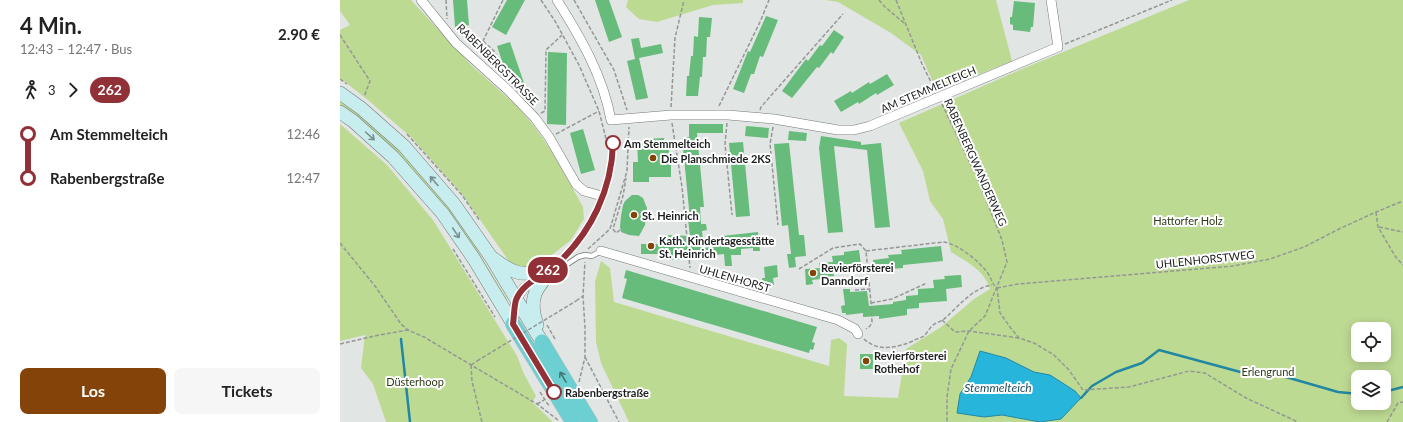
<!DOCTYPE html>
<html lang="de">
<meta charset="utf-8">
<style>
:root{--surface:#fff;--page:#f6f6f6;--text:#222;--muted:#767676;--accent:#844409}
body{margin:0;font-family:Lato,sans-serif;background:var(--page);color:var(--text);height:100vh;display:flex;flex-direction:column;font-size:15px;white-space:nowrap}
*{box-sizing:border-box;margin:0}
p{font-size:13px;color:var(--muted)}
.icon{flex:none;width:22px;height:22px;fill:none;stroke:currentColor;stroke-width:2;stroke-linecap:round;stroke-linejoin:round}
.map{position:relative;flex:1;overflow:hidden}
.sheet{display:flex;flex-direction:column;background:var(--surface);width:340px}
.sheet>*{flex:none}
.badge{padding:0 8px;border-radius:13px;font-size:14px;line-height:26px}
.controls{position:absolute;left:1011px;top:322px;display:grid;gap:8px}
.controls a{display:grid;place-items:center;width:40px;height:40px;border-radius:8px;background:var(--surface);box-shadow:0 2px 10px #0003;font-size:20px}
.map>.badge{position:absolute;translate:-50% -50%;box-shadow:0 0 0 2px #fff}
.legs{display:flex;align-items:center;gap:6px;height:44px;padding:0 20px;font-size:13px}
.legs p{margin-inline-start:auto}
.overview{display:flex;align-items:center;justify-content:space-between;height:68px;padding:0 20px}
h1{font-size:22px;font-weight:700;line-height:30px}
.action{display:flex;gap:8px;margin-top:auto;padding:8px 20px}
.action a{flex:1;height:46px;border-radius:8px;background:var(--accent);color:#fff;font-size:16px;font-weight:700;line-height:46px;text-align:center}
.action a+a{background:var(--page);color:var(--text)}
ul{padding:0 20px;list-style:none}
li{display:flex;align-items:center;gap:14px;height:44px;font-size:15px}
li i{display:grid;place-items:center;width:6px;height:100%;margin:0 5px;background:currentColor}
li i::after{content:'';width:10px;height:10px;margin:-5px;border:3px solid;border-radius:50%;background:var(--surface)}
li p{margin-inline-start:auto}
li:first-child i{background:linear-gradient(#0000 50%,currentColor 0)}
li:last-child i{background:linear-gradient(currentColor 50%,#0000 0)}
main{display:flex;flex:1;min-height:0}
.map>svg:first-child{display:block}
.green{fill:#bdda92;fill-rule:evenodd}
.water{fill:#27b5db;stroke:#2487a2}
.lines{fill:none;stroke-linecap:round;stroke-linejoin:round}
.stream{stroke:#2487a2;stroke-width:2.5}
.building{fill:#67bb7b}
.service-casing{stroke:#757977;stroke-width:6}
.minor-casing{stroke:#757977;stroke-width:10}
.secondary-casing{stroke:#757977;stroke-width:14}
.trunk-casing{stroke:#bfc0c0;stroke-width:16}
.path{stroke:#949795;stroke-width:1.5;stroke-dasharray:4 2;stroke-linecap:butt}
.service{stroke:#fff;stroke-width:4.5}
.minor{stroke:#fff;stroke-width:9}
.secondary{stroke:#c8edee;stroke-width:13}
.trunk{stroke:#6ccfd2;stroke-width:15}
.path-bridge{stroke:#949795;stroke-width:1.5;stroke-dasharray:4 2;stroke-linecap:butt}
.oneway{stroke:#7b8f90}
.oneway2{stroke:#447678}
.line-1-casing{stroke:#fff;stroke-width:9}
.line-1{stroke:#923037;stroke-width:6}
.stop-1-dot{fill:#fff;stroke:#923037;stroke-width:2}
.poi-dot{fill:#844409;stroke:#fff;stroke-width:1.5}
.labels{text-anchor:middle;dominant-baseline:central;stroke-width:4;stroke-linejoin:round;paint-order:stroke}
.street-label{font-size:11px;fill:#1c1d1d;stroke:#fff}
.stop-label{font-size:11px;font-weight:bold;fill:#1c1d1d;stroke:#fff;text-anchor:start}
.poi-label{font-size:11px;font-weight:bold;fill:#1c1d1d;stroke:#fff;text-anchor:start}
.park-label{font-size:11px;fill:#2d3b16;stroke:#fff}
.water-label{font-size:12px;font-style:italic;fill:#1b5161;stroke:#fff}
</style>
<main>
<section class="sheet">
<div class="overview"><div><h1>4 Min.</h1><p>12:43 – 12:47 · Bus</p></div><b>2.90 €</b></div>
<div class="legs"><svg class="icon" aria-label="walk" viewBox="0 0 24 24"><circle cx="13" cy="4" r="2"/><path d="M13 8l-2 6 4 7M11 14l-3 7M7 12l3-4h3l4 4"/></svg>3<svg class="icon" aria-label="forward" viewBox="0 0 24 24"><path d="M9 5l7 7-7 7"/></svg><b class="badge" style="background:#923037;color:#fff">262</b></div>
<ul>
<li><i style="color:#923037"></i><b>Am Stemmelteich</b><p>12:46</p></li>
<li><i style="color:#923037"></i><b>Rabenbergstraße</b><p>12:47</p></li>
</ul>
<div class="action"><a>Los</a><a>Tickets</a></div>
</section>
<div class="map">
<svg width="1063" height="422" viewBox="0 0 1063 422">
<rect width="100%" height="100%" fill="#e1e5e3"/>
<!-- green -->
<g class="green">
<path d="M0 0H71L132 66 176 105 194 126 214 155 243 207 244 219 231 240 199 265 183 268 171 264 122 194 72 138 28 100 0 78V30L10 25 0 11Z"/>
<path d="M288 0H403V3L373 5 317 22 299 19 286 7Z"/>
<path d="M486 0H656L672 61 597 91 581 55 551 33 498 2Z"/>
<path d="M849 0H1063V422H289L261 363 256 342 255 282 261 261 270 268 274 302 489 366 491 340 499 338 507 344 504 396 558 398 566 349 601 327 634 299 650 289C644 270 627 262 611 252L603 219 590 201 583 171 559 123 675 72ZM1018 329H1044V355H1018ZM640 351 666 358 694 372 710 375 735 391 700 422 662 415 620 394 631 377ZM1018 377H1044V403H1018Z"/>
<path d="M0 99 62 151 112 208 167 299 165 305 142 266 0 106Z"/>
<path d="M0 124 47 165 93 220 177 356 184 374 196 396 192 402 213 422H46L33 384 21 368 25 335 0 341Z"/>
</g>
<!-- water -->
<path class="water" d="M640 351 666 358 694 372 710 375 735 391 741 398 721 419 700 422 662 415 644 417 617 413 620 394 631 377Z"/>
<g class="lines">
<!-- stream -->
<g class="stream">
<path d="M61 339 70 422"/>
<path d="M1044 392 1063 387"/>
<path d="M741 398 752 386 776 372 802 363 819 350 904 373H932L998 392 1018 394"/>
</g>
</g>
<!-- building -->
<g class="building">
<path d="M113 0H127L129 25 115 27Z"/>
<path d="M167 0H185L166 35 152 27Z"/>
<path d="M255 0H269L282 37 269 42Z"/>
<path d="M674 1 695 3 693 27H691L690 32 673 30V25L670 24V17H672Z"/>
<path d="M426 16 438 20 423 57 420 56 414 74H411L404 93 393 89 408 51 410 52Z"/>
<path d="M359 17 372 18 370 37H367L366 57H363L362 77H360L358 96H346L347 76H349L351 56H353L354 36 358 37Z"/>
<path d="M494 30 504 37 493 54 491 52 479 68 477 67 452 98 442 91 466 59 468 61 480 45 482 46Z"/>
<path d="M299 38 301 48 321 44 323 53 299 58 308 98 296 100 287 61 295 59 291 39Z"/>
<path d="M170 42 184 83 173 86 169 83 157 46Z"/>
<path d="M208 52 227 53 226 125 207 124Z"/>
<path d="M547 74 554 85 537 95 536 93 519 104 518 102 501 112 494 101 511 91 512 93 529 82 530 84Z"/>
<path d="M349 124H383V133H357L364 207H360L361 224H366L367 230 362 231 364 248 383 245 382 236 418 232 420 251H413V248L401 249V255H391L392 266H385L384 254 343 258V260L321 259V254H301V244H325L326 235 350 236 348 219H350L342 138 349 137Z"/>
<path d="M406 126 429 128 428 138 405 136Z"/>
<path d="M243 129 255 170 241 174 230 133Z"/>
<path d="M449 131 467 133 466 141 448 140Z"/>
<path d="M481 136 521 142V145L541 143 550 227 535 228 527 150 494 146 503 232 488 233 479 148Z"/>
<path d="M324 138V143H329V164H331V177H309V182H293V162H298L297 142H306V139Z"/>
<path d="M403 142 410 216 396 217 389 143Z"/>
<path d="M449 143 459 235H464L466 256 455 257 456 267 449 268 447 254H451L448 225 442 226 434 144Z"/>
<path d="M292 195H298L303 198 307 208 305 225 299 236 289 235 281 232 280 227 281 216 283 205 285 201Z"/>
<path d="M601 246 603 261 563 265V268L550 269V272L534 274 533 260 549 258 548 255 562 254 561 250Z"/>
<path d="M519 250 521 265 505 266 506 270 493 271 494 276 481 277V279L472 280 473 284 466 285 465 269 480 268 479 263 493 262 492 256 504 255V252Z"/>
<path d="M437 265 438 277 433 278 434 285 423 286 422 278H425L424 267Z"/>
<path d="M286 270 477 327 472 342 475 343 473 350 470 349 469 353 282 298 287 279 284 278Z"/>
<path d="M621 275 622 287 606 289 607 301 579 303V308L567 309V315L539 319V316L523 317V313L506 315V313H502L501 306 505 305 503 289H510V292L527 291 529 306 553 304V302L566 300V296L578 295V289L594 288 593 280 605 279 604 276Z"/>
<rect x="520" y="354" width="13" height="15"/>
</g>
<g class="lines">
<defs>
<path id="service" d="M217 266 226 265 238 257 245 255 252 256 261 251"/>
<g id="minor">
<path d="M81 0 116 43 169 91 195 118 209 137 236 184 244 191 262 196"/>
<path d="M217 0C241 38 263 76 271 120L331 115H388L434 119 498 130H514L530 126 718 47 711 0"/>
<path d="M261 251 498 320 515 329 518 334"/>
<path d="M173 324 176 300 184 288 206 272"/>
</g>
<g id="secondary">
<path d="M0 93 21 108 64 146 114 204 151 257 202 342"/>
<path d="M0 112 13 121 53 157 103 214 134 259 173 324"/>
<path d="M154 259C175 275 182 276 208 270"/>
<path d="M197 325C187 296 197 287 216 266"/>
</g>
<g id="trunk">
<path d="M173 324 233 422"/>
<path d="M202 342 250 422"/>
</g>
</defs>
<!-- service casing -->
<use href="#service" class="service-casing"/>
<!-- minor casing -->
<use href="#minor" class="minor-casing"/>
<!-- secondary casing -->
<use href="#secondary" class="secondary-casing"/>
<!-- trunk casing -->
<use href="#trunk" class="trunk-casing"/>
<!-- path -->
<g class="path">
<path d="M106 0 107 19"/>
<path d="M201 0 215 21 239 65 259 111 266 139H273"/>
<path d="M234 0 274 70 287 110"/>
<path d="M539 0 544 6 564 23"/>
<path d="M556 0 582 64 595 90"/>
<path d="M0 35 30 81 24 97"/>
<path d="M143 41 155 52 162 72"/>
<path d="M725 44 832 0"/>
<path d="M132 47 143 41 163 0"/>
<path d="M0 79 7 84"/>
<path d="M602 104 639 182 662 240 667 262 645 316 629 331 611 369 607 397V422"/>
<path d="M379 106 420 22 429 0"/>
<path d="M331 107 335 38 344 0"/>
<path d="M420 110 421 107 503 14"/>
<path d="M201 113 205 111 206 50 222 35"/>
<path d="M332 123 342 187 350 268"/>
<path d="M387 123 385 144 392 215"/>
<path d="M433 127 430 144 438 225"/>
<path d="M67 134 122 195 140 221"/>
<path d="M216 134 259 111"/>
<path d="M1036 212 1038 227 1055 256 1063 265"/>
<path d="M1039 227 1063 232"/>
<path d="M280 230 276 233 273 229 283 196 286 178"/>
<path d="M0 243 35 286 61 324 68 330 84 337 197 404 218 420"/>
<path d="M113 249 155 317"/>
<path d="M248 249 270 229 287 171 289 127"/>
<path d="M526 251 603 242C617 243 641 262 649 275 652 280 652 284 657 288L660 313 670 327 679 338 694 343 714 355 729 370 743 390 789 387 849 371 865 373 906 398 958 422"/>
<path d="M459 269 493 248 520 244 526 251 531 303 532 322 530 326 526 329"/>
<path d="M657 288 678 284 893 266 930 259 964 247 999 229 1036 212 1063 201"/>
<path d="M515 290 529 289"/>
<path d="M236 301 243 296"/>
<path d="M531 303 552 299 587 283"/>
<path d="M602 320 615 332 629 331 679 338"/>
<path d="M207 325 215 339"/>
<path d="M524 339C538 352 556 348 573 341 576 339 581 338 584 336 587 333 589 329 592 326 595 323 599 322 603 320 618 307 632 288 652 285"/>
<path d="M0 344 39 335 68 330"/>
<path d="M245 357 279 422"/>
<path d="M131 365 132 381 142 422"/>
<path d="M131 365 137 361"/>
<path d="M239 382 245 357V328L243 296 245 262"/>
<path d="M200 392 209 406"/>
<path d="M197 404 204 400"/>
<path d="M1047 422 1058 403 1063 402"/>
</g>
<!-- service -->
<use href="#service" class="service"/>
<!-- minor -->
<use href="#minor" class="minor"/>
<!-- secondary -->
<use href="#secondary" class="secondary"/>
<!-- trunk -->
<use href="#trunk" class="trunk"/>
<!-- path-bridge -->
<path class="path-bridge" d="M137 361 236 301"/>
</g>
<!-- one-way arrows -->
<defs><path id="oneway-shaft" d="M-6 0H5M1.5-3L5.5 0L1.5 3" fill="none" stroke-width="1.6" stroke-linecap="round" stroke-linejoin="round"/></defs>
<g class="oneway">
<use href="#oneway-shaft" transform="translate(30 136) rotate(42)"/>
<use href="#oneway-shaft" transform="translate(94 181) rotate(-131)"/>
<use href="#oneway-shaft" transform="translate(116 233) rotate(56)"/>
</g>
<use class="oneway2" href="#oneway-shaft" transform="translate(223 377) rotate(-121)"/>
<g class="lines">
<defs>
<path id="line-1" d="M214 392 173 324C174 317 174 307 176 300 183 282 204 276 217 264 251 233 272 189 273 143"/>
</defs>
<!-- line-1 casing -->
<use href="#line-1" class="line-1-casing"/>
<!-- line-1 -->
<use href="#line-1" class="line-1"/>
</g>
<!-- markers -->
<g class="stop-1-dot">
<circle cx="273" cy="143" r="7"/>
<circle cx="214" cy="392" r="7"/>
</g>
<g class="poi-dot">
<circle cx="313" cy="158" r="4"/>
<circle cx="294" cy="215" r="4"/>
<circle cx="311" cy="246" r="4"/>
<circle cx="473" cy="273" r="4"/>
<circle cx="526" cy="361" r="4"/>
</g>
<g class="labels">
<!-- street labels -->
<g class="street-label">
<text transform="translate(158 64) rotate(45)">RABENBERGSTRASSE</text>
<text transform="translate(588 89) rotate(-23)">AM STEMMELTEICH</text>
<text transform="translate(636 162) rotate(66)">RABENBERGWANDERWEG</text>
<text transform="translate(865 259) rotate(-6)">UHLENHORSTWEG</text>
<text transform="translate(395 278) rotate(16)">UHLENHORST</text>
</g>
<!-- stop labels -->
<g class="stop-label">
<text x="284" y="143">Am Stemmelteich</text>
<text x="225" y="392">Rabenbergstraße</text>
</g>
<!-- poi labels -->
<g class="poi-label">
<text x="321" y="158">Die Planschmiede 2KS</text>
<text x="302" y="215">St. Heinrich</text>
<text x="319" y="240">Kath. Kindertagesstätte<tspan x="319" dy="13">St. Heinrich</tspan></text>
<text x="481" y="267">Revierförsterei<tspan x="481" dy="13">Danndorf</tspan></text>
<text x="534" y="355">Revierförsterei<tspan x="534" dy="13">Rothehof</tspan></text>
</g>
<!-- park labels -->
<g class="park-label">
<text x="848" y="220">Hattorfer Holz</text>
<text x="928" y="371">Erlengrund</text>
<text x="75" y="381">Düsterhoop</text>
</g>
<!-- water labels -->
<g class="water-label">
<text x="658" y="387">Stemmelteich</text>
</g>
</g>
</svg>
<div class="controls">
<a><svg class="icon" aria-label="locate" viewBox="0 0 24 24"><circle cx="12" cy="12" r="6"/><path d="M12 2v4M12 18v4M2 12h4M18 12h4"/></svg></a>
<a><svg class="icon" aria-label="layers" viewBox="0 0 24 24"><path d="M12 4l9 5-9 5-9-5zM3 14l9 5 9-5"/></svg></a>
</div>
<b class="badge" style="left:208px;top:270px;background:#923037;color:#fff">262</b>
</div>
</main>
